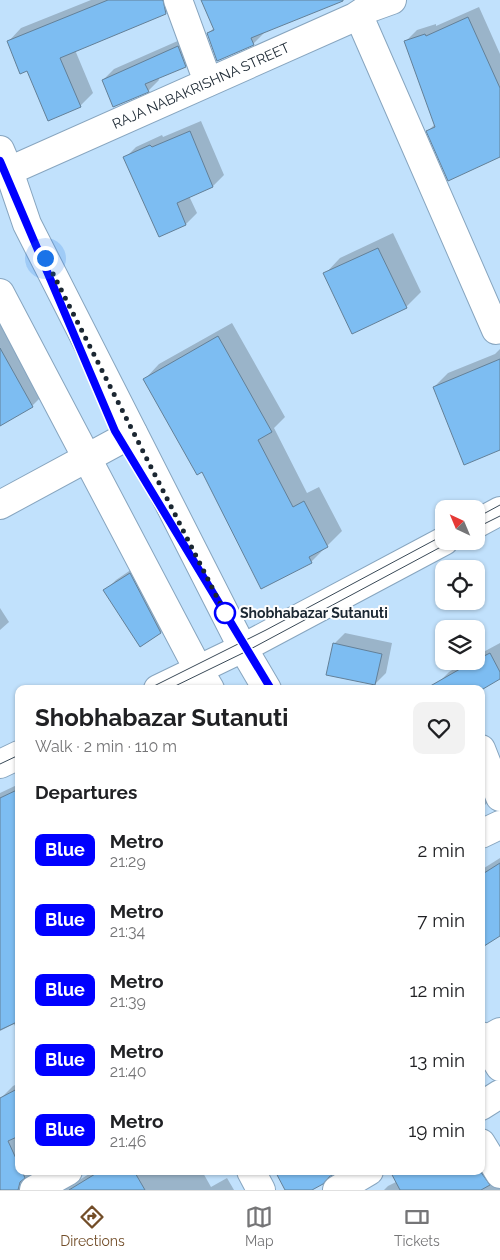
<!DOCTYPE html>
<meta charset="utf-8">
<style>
:root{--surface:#fff;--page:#f2f2f2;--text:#202124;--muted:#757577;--line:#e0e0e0;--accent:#724d28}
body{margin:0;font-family:Raleway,sans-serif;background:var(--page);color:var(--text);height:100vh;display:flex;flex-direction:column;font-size:19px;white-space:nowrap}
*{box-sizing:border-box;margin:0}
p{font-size:16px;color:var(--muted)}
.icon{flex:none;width:28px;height:28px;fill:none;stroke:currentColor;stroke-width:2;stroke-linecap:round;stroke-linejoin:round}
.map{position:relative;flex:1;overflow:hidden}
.details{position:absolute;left:15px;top:685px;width:470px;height:490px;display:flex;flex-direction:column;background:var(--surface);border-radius:10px;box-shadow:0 1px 4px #0004}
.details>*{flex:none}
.badge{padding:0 10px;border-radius:8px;font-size:18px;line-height:32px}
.needle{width:32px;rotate:316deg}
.buttons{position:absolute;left:435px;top:500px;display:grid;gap:10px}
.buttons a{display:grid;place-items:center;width:50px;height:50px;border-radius:10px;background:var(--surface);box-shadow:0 1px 4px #0004;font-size:25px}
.you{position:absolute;width:25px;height:25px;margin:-12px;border:4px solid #fff;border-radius:50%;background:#1a73e8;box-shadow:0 0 0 8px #1a73e833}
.map>.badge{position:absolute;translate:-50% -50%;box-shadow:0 0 0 2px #fff}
h2{padding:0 20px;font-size:19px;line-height:45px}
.round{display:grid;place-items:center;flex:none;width:52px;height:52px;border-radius:10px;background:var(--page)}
.head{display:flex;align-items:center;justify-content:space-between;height:85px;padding:0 20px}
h1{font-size:24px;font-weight:700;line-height:38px}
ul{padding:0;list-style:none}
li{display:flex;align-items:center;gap:15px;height:70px;padding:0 20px}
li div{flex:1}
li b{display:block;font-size:19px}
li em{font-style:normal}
li .badge{min-width:55px;font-weight:700;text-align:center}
.tab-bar{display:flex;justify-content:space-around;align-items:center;height:70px;border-top:1px solid var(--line);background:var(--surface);font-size:14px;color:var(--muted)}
.tab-bar a{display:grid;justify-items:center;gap:2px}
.tab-bar .on{color:var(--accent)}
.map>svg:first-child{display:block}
.shadow{fill:#0003}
.building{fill:#7dbdf2;stroke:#638098}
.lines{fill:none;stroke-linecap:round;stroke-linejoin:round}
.minor-casing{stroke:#87a5bf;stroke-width:30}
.major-casing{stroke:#87a5bf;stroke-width:30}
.minor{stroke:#fff;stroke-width:28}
.major{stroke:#fff;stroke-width:28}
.tram{stroke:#394957;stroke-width:1}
.line-casing{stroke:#fff;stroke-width:11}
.line{stroke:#00f;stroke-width:8}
.walk{stroke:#1b2732;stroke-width:5;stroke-dasharray:0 9}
.stop-dot{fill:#fff;stroke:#00f;stroke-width:2.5}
.labels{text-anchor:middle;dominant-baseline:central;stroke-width:4;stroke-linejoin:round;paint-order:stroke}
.street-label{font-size:14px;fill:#1b2732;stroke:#fdfdfd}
.stop-label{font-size:14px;font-weight:bold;fill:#1b2732;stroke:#fdfdfd;text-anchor:start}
</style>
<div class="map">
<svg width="500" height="1190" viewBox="0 0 500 1190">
<rect width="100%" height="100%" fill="#c1e1fc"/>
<!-- shadow -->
<g class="shadow">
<path d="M91 0H178L166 13 75 50 93 93 80 106 28 69 8 42 21 28Z"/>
<path d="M202 0H338L263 31 264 33 253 44 208 33 214 28Z"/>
<path d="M479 7 500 54V155L428 131 435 124 406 41 417 30 436 24V26Z"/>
<path d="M189 36 196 55 185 66 158 77 159 80 148 91 103 80 114 69Z"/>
<path d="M201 121 224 175 213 186 189 196 197 213 186 224 159 235 125 158 136 147 162 135 163 137Z"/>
<path d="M393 233 421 292 406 307 325 274 340 258Z"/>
<path d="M0 304 47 391 32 406 0 424Z"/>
<path d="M232 323 285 417 274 428 307 493 319 487 342 531 311 562 202 470 145 379 159 364Z"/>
<path d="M500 349V447L434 387 448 373 495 354Z"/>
<path d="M141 563 172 621 161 632 140 646 105 591 116 580Z"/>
<path d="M0 608 9 622 0 630Z"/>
<path d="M345 633 392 643 386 673 375 684 334 644Z"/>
<path d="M500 643V678L438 683 449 672 467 661H476V656Z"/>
<path d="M481 762 498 792 481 809Z"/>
<path d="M19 784V1034L14 1024 0 1031V793Z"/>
<path d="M500 858V935L481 946V870Z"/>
<path d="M19 1083V1171H32L31 1176 33 1184 38 1190H0V1099L13 1086Z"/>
<path d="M481 1135 500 1166V1190H384L388 1186 406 1177 412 1171H481Z"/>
<path d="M94 1171H202L211 1187 227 1178 234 1190H63Z"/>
</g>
<!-- building -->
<g class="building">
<path d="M108 0H163L166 14 60 58 81 107 48 121 27 71 20 74 7 41Z"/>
<path d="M201 0H343V1L251 38 254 45 217 61 207 33 214 30Z"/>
<path d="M468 17 500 88V157L448 181 426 131 435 127 404 41 425 34 426 36Z"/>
<path d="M178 46 186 67 145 84 149 92 113 107 102 80Z"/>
<path d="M190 131 213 187 177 203 186 225 159 237 123 157 150 145 152 147Z"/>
<path d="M378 248 407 308 352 334 323 273Z"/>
<path d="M218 336 272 432 258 440 293 507 304 501 328 547 309 557 312 563 261 589 202 472 197 475 143 379Z"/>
<path d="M0 348 33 407 0 426Z"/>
<path d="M500 359V450L464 465 433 387Z"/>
<path d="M130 573 161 633 140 647 103 590Z"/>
<path d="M333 643 382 654 375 685 326 675Z"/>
<path d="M490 653 500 672V679L483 689H425L474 661H476V660Z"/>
<path d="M19 789V1021L0 1030V798Z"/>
<path d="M500 863V936L481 948V875Z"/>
<path d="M19 1088V1136L8 1141 19 1165V1171H22L25 1178 20 1182 18 1190H0V1098Z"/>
<path d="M100 1171H134L145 1190H69Z"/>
<path d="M275 1171H338L329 1177 323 1184 312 1190H285Z"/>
<path d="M390 1171H480L490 1185 481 1190H400Z"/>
</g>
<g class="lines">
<defs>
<g id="minor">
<path d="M178 0 208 82"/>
<path d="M359 16 496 330 500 329"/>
<path id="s1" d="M9 171 355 17 367 9 392 0"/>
<path d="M481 749 500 797"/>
<path d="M481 834 500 825"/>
<path d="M484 1041 500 1032"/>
<path d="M481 1106 500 1094"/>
<path d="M251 1171 261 1190"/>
<path d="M34 1190 68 1171"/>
<path d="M337 1190 369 1171"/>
</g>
<g id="major">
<path d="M0 150 9 171 27 224 240 643 267 689"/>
<path d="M0 293 198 669 210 689"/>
<path d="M0 505 133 433"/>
<path d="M476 524 500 511"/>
<path d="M158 689 243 648 444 541"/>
<path d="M0 764 19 755"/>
<path d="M481 1036 500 1067"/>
<path d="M481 1143 500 1174"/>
</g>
</defs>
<!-- minor casing -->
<use href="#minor" class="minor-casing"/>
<!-- major casing -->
<use href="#major" class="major-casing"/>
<!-- minor -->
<use href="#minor" class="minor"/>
<!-- major -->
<use href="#major" class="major"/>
<!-- tram -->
<g class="tram">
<path d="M476 518 500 505"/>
<path d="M476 528 500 516"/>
<path d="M148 689 266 630 444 535"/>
<path d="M169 689 245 652 452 541"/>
<path d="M0 764 19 755"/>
</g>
</g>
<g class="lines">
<defs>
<path id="line" d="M0 161 115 431 271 689"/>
</defs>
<!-- line casing -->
<use href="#line" class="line-casing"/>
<!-- line -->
<use href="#line" class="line"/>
<!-- walk -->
<path class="walk" d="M45 258 225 613"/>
</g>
<!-- markers -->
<circle class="stop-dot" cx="225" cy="613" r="10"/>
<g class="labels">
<!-- street labels -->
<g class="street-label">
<text stroke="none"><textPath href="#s1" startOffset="210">RAJA NABAKRISHNA STREET</textPath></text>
</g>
<!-- stop labels -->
<g class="stop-label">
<text x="240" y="613">Shobhabazar Sutanuti</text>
</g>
</g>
</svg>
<div class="buttons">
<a><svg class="needle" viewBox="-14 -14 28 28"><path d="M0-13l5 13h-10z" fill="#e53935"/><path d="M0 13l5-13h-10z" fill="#757577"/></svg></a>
<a><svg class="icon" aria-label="locate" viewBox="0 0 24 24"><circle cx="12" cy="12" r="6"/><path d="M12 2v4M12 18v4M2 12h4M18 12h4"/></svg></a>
<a><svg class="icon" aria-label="layers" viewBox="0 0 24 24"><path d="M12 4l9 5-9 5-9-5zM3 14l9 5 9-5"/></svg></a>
</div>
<div class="you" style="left:45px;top:258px"></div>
<section class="details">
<div class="head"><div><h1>Shobhabazar Sutanuti</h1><p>Walk · 2 min · 110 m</p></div><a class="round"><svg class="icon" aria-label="heart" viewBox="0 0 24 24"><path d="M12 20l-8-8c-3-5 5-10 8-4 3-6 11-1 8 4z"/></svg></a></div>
<h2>Departures</h2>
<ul>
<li><span class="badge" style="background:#00f;color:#fff">Blue</span><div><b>Metro</b><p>21:29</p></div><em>2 min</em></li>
<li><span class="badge" style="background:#00f;color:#fff">Blue</span><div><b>Metro</b><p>21:34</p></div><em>7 min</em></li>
<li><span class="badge" style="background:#00f;color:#fff">Blue</span><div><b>Metro</b><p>21:39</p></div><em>12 min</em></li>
<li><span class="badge" style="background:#00f;color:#fff">Blue</span><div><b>Metro</b><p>21:40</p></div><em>13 min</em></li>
<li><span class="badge" style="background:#00f;color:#fff">Blue</span><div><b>Metro</b><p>21:46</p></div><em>19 min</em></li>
</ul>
</section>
</div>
<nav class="tab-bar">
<a class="on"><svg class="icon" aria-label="directions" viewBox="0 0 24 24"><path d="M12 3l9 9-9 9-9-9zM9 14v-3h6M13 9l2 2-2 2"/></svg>Directions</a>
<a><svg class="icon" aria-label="map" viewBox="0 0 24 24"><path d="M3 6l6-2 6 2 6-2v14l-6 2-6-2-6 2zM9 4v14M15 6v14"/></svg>Map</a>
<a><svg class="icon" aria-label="tickets" viewBox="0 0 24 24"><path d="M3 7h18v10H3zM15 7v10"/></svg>Tickets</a>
</nav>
